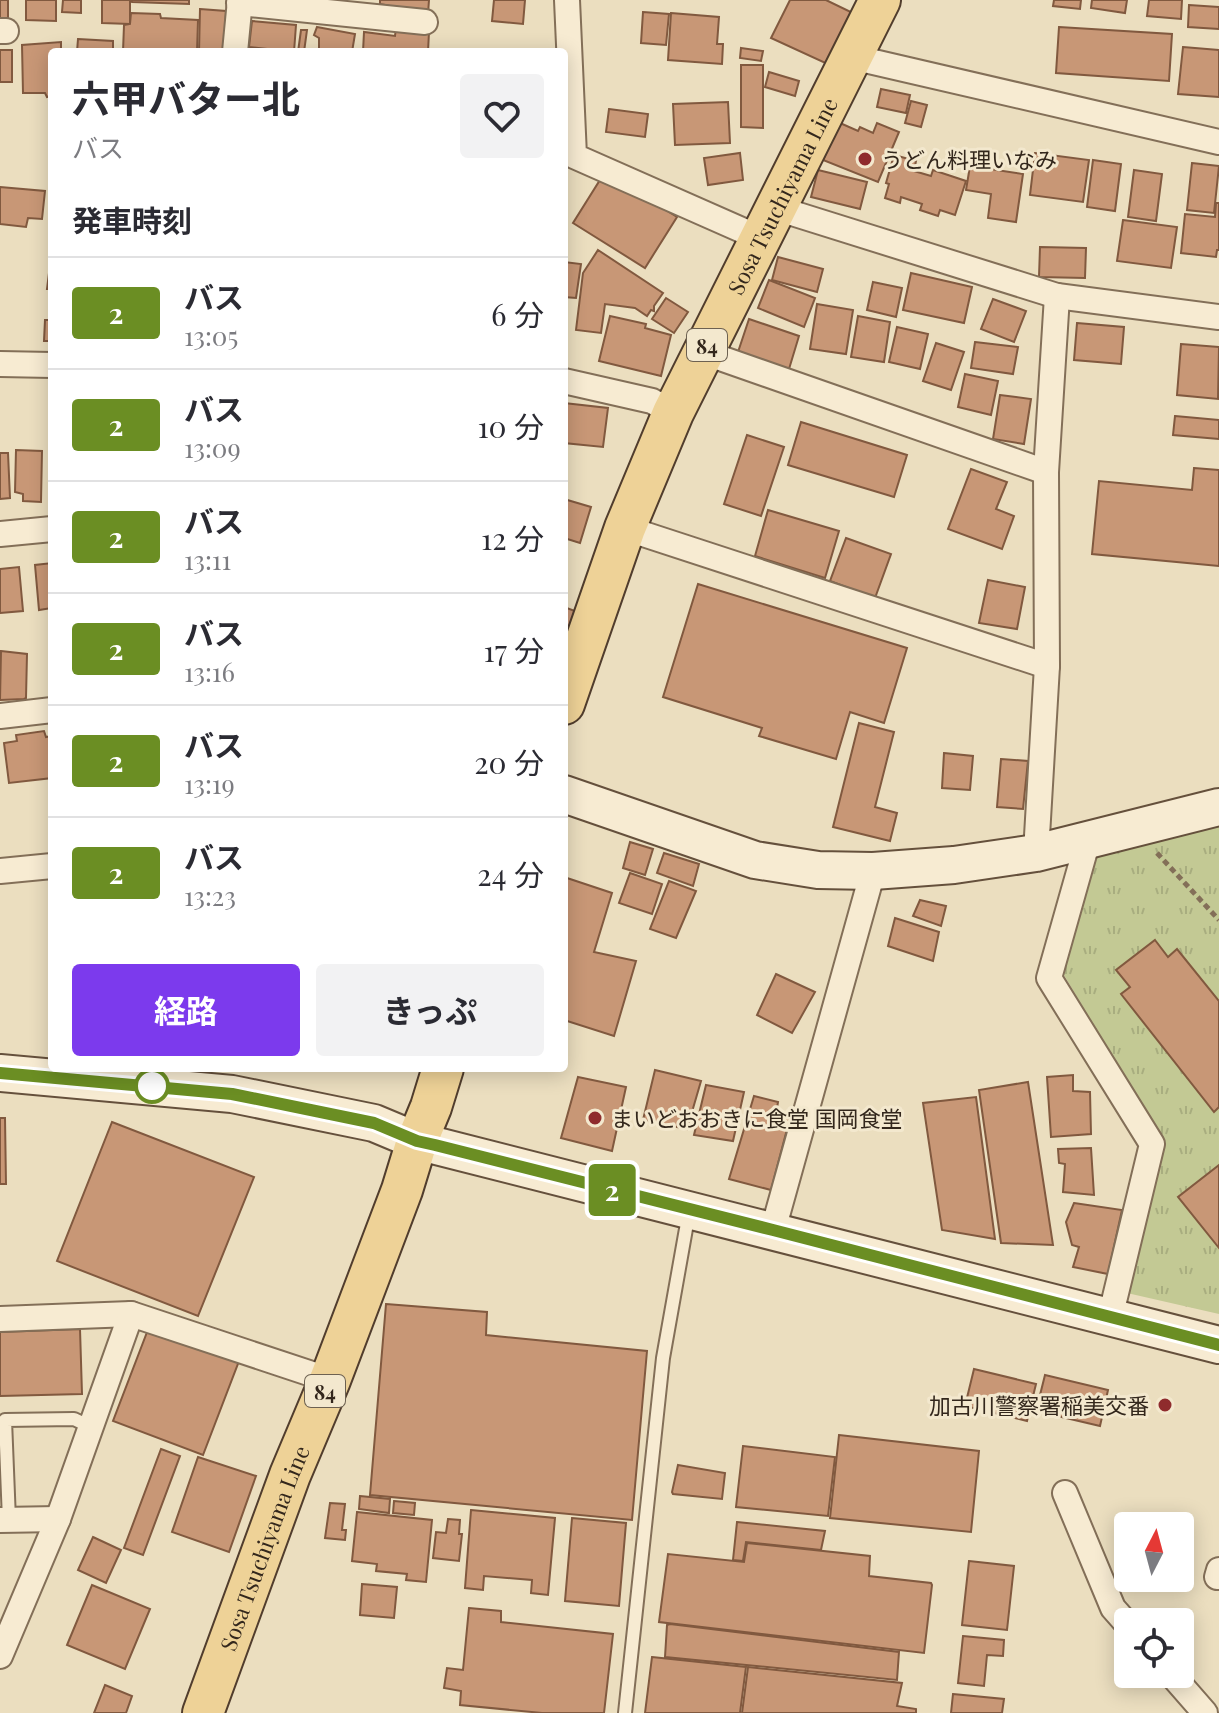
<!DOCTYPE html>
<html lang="ja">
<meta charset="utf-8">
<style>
:root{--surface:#fff;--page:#f2f2f3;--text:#2b2b33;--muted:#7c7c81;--line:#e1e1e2;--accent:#7c3aed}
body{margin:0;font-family:"Playfair Display","Noto Sans JP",serif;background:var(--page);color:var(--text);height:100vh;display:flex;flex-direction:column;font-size:30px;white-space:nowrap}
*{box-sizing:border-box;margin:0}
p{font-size:26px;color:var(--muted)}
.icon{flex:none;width:44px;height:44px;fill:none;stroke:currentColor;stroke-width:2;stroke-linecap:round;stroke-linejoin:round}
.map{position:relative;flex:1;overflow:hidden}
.drawer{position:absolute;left:48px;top:48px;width:520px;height:1024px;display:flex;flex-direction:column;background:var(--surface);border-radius:8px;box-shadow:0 4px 20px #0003}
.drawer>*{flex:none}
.badge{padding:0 16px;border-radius:6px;font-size:28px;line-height:52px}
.needle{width:52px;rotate:6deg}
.tools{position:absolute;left:1114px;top:1512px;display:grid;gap:16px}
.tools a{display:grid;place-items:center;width:80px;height:80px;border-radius:8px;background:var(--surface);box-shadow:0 4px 20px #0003;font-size:40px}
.map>.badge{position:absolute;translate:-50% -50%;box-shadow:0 0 0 4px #fff}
h2{padding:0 24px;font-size:30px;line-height:72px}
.round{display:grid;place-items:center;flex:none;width:84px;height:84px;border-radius:8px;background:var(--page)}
.head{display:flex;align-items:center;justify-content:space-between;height:136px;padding:0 24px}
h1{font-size:38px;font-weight:700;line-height:60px}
.action{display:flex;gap:16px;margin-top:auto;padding:16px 24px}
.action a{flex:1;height:92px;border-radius:8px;background:var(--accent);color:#fff;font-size:32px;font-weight:700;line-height:92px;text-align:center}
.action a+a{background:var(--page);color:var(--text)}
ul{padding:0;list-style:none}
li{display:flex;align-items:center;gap:24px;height:112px;padding:0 24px;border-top:2px solid var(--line)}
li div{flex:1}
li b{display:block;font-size:30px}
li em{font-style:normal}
li .badge{min-width:88px;font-weight:700;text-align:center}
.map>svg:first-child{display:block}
.park{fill:url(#park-tufts)}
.building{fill:#c89776;stroke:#81593f;stroke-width:2}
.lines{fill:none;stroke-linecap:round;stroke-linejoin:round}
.lane-casing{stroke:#836f58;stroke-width:16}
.street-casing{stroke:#836f58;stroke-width:28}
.secondary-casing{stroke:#65503c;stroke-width:40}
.primary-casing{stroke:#513d2d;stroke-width:44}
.path{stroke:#836f58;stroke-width:5;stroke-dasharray:6 4;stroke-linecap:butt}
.lane{stroke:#f7ebd2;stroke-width:12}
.street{stroke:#f7ebd2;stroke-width:24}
.secondary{stroke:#f7ebd2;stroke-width:36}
.primary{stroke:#eed297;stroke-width:40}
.line-casing{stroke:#fff;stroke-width:18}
.line{stroke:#6b8e23;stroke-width:12}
.poi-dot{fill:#8f2b2d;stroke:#f3e8ce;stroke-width:3}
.stop-dot{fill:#fff;stroke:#6b8e23;stroke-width:4}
.labels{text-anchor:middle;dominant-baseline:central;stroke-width:6;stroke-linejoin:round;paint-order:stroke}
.shield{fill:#f3e8ce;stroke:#6d6151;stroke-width:2}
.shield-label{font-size:20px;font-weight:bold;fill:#33271c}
.poi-label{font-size:22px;fill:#33271c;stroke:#f3e8ce;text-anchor:start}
.street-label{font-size:22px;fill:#33271c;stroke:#f3e8ce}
</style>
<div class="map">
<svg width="1219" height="1713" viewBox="0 0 1219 1713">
<defs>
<pattern id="park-tufts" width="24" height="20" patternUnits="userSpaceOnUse" patternTransform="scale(2)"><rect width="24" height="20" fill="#c3c994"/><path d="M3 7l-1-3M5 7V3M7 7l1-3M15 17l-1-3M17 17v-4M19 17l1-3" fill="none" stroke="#a8ad7f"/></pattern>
</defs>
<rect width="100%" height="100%" fill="#ebdebf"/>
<!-- park -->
<path class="park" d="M1219 821V1314L1127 1293 1165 1147 1064 975 1084 853Z"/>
<!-- building -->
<g class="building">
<rect x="0" y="0" width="8" height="18"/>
<path d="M26 0H56V21L26 20Z"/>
<path d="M63 0H81V13L62 12Z"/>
<path d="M102 0H130V24L102 23Z"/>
<path d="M131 0H189V4L132 2Z"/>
<path d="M380 0H429L428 14 392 11 391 6 380 4Z"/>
<path d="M494 0H525L523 24 492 21Z"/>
<path d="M790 0H826L859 16 834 67 771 38Z"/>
<path d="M1054 0H1081L1080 9 1053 6Z"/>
<path d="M1092 0H1127L1125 13 1091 8Z"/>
<path d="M1149 0H1182L1181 19 1147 16Z"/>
<path d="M1189 5 1219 7V29L1188 27Z"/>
<path d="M200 9 226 11 224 52H199Z"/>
<path d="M643 12 669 14 666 45 641 43Z"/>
<path d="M131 13 160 14 161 18 198 20 197 52H123L124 25 130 24Z"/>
<path d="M671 13 719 17 717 44H723L722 64 668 60Z"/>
<path d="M252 21 296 25 294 52 249 47Z"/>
<path d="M317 27 355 34 352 52H319V38L314 35Z"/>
<path d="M1059 27 1172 34 1169 81 1056 73Z"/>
<path d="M396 28 429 32 428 52H363L364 32 395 36Z"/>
<path d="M301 30H307L304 52H298Z"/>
<path d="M78 39 113 41V52H77Z"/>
<path d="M61 42V52H52V96L47 97 45 93H23L22 45Z"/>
<path d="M1183 47 1219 50V97L1178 94Z"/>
<path d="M741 48 763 51 761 61 740 58Z"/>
<rect x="0" y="50" width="12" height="32"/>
<path d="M741 65H763V128L741 127Z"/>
<path d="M769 72 799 81 795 96 765 87Z"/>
<path d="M881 89 910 95 906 113 877 107Z"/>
<path d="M911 101 927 105 921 127 905 123Z"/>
<path d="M728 102 730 143 675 145 673 104Z"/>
<path d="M609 109 648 114 645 137 606 132Z"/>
<path d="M840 123 858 131 860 127 873 133 877 123 899 132 878 182 823 160Z"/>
<path d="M740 153 743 180 708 185 704 158Z"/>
<path d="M1035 153 1089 160 1083 202 1030 195Z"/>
<path d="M894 155 916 161 914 171 931 176 933 170 966 181 955 215 940 210 938 216 920 210 922 204 901 197 900 203 885 198 889 184 886 183Z"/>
<path d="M1093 160 1121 164 1115 211 1087 207Z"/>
<path d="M1192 163 1219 166 1214 213 1187 210Z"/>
<path d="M970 166 1023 174 1016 222 988 218 991 194 966 190Z"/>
<path d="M818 170 867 182 860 209 811 197Z"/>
<path d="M1134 170 1162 174 1156 221 1128 217Z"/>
<path d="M605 172 677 217 645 268 573 223Z"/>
<path d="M0 187 45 191 42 219 28 218 26 227 0 224Z"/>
<path d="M1216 203H1219V250H1217L1216 257 1181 253 1185 214 1215 217Z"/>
<path d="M1123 220 1177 227 1171 268 1117 261Z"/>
<path d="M1040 247 1086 248 1085 278 1039 277Z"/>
<path d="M598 250 663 293 654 306V311L651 310 647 316 635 308 605 304 601 333 576 330 583 273Z"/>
<path d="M778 257 823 269 817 292 772 280Z"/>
<path d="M564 262 581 264 576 298 564 297Z"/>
<path d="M50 265 52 266V289H47Z"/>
<path d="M911 273 972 287 964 323 903 310Z"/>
<path d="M769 280 815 298 804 327 758 308Z"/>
<path d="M873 282 902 288 896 317 867 310Z"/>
<path d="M666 298 688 312 674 333 652 319Z"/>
<path d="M50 299 52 300V341H44L45 320H49Z"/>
<path d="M993 299 1026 311 1014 342 981 329Z"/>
<path d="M817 304 853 310 846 354 810 349Z"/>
<path d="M610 316 646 324 645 328 671 335 661 376 599 361Z"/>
<path d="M858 316 890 322 884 362 851 357Z"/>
<path d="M749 319 799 336 789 369 738 352Z"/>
<path d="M1077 323 1124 327 1121 364 1074 360Z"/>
<path d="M897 327 928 334 920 369 889 362Z"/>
<path d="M975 342 1018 347 1013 374 971 368Z"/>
<path d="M936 343 964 352 951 390 923 381Z"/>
<path d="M1181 344 1219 347 1218 399 1177 395Z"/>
<path d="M965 374 998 381 991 415 958 407Z"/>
<path d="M1000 395 1031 399 1024 444 993 439Z"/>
<path d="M564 403 608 408 603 447 564 443Z"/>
<path d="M1175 416 1219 420V439L1173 435Z"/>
<path d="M801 422 907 455 894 497 788 465Z"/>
<path d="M747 435 784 447 761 516 724 504Z"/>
<rect x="50" y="448" width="2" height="42"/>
<path d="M16 450 42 451 41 502 23 501V494L15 492Z"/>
<path d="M0 453H8L10 498 0 499Z"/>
<path d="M1194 468 1219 470V566L1092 554 1099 481 1192 490Z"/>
<path d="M971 469 1007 482 996 509 1014 516 1002 549 948 529Z"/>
<path d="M564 499 591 507 580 543 564 538Z"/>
<path d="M768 510 839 531 825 578 755 556Z"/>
<path d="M846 538 891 554 875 598 830 581Z"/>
<path d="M52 563V608L39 610 35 565Z"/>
<path d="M19 567 23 611 0 613V569Z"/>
<path d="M988 580 1025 587 1017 629 979 623Z"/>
<path d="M698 584 907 648 884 723 850 712 836 759 759 736 762 728 663 697Z"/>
<path d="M564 607 575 611 564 639Z"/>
<path d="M1 651 27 654 26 698 24 699 0 700Z"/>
<path d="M859 723 894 732 875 807 897 813 890 841 833 827Z"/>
<path d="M44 731 46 737 52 736V778L9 783 4 743 17 741 16 735Z"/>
<path d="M944 753 973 756 970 790 942 788Z"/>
<path d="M1001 759 1028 761 1023 809 997 807Z"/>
<path d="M630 842 653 849 645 875 623 868Z"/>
<path d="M664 853 699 864 693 886 657 873Z"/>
<path d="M630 873 662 884 652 914 619 903Z"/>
<path d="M564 877 612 893 594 952 636 961 614 1036 564 1020Z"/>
<path d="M669 881 696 891 676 938 650 929Z"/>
<path d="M920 900 946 906 941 926 913 916Z"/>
<path d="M895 918 939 932 933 961 888 946Z"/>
<path d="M1155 940 1168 957 1177 949 1219 1001V1107L1214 1112 1121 994 1130 987 1116 970Z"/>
<path d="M776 974 815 992 792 1033 757 1015Z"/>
<path d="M655 1070 701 1081 687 1129 643 1120Z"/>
<path d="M1073 1075V1091L1090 1092 1091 1134 1051 1137 1047 1077Z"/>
<path d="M578 1077 626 1087 612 1151 561 1138Z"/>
<path d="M1028 1082 1053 1245 1001 1243 979 1090Z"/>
<path d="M706 1085 744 1092 733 1141 694 1135Z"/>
<path d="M754 1096 778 1102 776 1114 790 1118 771 1190 729 1179Z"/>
<path d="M976 1097 995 1239 942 1230 923 1103Z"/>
<path d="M0 1118H5L6 1184H0Z"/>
<path d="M112 1122 254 1177 198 1316 57 1261Z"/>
<path d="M1091 1148 1094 1195 1063 1192 1065 1164 1059 1163 1058 1149Z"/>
<path d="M1219 1165V1248L1178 1197Z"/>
<path d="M1074 1203 1122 1210 1108 1274 1073 1267 1079 1247 1072 1245 1066 1222Z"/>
<path d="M386 1304 487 1312 486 1335 647 1351 632 1520 370 1495Z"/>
<path d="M149 1327 239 1361 203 1455 113 1421Z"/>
<path d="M80 1329 82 1394 0 1396V1332Z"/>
<path d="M974 1369 1036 1384 1027 1421 965 1406Z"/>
<path d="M1045 1375 1108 1390 1100 1426 1036 1411Z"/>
<path d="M839 1435 979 1451 971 1532 830 1518Z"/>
<path d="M743 1446 835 1457 828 1516 736 1507Z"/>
<path d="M161 1449 180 1456 143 1555 124 1548Z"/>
<path d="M198 1457 256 1476 229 1552 172 1532Z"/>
<path d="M678 1465 725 1473 722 1499 673 1494 672 1492Z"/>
<path d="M360 1496 390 1499 389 1513 359 1509Z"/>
<path d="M394 1501 415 1503 414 1515 393 1513Z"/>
<path d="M330 1503 345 1504 342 1530H346L345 1540 325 1538Z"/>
<path d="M471 1510 555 1518 548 1595 531 1593 532 1580 484 1576 483 1590 465 1588Z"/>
<path d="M357 1512 432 1520 426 1582 406 1580 407 1574 376 1571 377 1564 352 1561Z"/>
<path d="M572 1518 626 1523 619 1606 565 1601Z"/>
<path d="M448 1519 460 1520 459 1534H462L459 1561 433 1558 436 1532 446 1533Z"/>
<path d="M737 1522 825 1531 821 1550 746 1542 743 1561 733 1560Z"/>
<path d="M93 1537 121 1550 106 1583 78 1570Z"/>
<path d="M747 1543 870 1556 869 1576 931 1583 932 1585 924 1653 659 1622 668 1554 744 1562Z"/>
<path d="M969 1561 1014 1566 1007 1630 962 1625Z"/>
<path d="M362 1584 397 1587 394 1618 360 1615Z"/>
<path d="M92 1585 150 1609 125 1669 67 1645Z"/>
<path d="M469 1608 501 1611V1622L613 1634 604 1713H542L460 1705 461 1691 444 1688 447 1668 463 1670Z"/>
<path d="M670 1624 899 1652 897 1680 665 1657 667 1625Z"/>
<path d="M963 1636 1004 1640 1003 1656 987 1655 984 1686 958 1683Z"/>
<path d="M652 1657 746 1667 740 1713H645Z"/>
<path d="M748 1667 902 1683 897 1706 916 1709V1713H742Z"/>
<path d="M105 1685 132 1696 126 1713H94Z"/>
<path d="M953 1694 1004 1699 1002 1713H951Z"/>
</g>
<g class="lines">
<defs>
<g id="lane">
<path d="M9 1520 5 1420 74 1419 91 1427"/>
<path d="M625 1713 663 1358 689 1212"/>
</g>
<g id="street">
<path d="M567 0 574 156 762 239"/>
<path d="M239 3 425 22"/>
<path d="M0 31H6"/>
<path d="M235 52 240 0"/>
<path d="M852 57 1219 142"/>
<path d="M776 208 1057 296 1219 317"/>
<path d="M703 352 1046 472"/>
<path d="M0 364 52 365"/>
<path d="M564 381 652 401 673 413"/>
<path d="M625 528 1047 666"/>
<path d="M0 534 52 529"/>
<path d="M0 716 52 710"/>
<path d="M1088 840 1049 978 1152 1144 1110 1318"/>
<path d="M1036 853 1047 666 1046 472 1057 296"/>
<path d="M0 871 52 866"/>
<path d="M773 1230 873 871"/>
<path d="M0 1319 131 1314 330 1380"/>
<path d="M1065 1493 1113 1608 1128 1625"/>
<path d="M0 1520 58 1519"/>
<path d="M1219 1570 1217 1577H1219"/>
<path d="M0 1656 58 1519 131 1314"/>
<path d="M1171 1674 1205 1713"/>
</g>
<g id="secondary">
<path d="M564 794 755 860 818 870 873 871 954 865 1036 853 1219 807"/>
<path d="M0 1073 232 1094 374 1123 417 1141 1219 1345"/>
</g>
<g id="primary">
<path id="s1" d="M564 704 625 528 673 413 880 0"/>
<path id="s2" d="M203 1713 290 1475 330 1380 402 1190 417 1141 431 1107 443 1068"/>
</g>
</defs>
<!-- lane casing -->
<use href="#lane" class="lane-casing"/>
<!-- street casing -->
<use href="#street" class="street-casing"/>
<!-- secondary casing -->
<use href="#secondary" class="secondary-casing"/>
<!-- primary casing -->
<use href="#primary" class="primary-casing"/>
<!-- path -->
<path class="path" d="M1157 853 1219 920"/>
<!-- lane -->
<use href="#lane" class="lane"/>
<!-- street -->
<use href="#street" class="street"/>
<!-- secondary -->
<use href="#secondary" class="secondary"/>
<!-- primary -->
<use href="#primary" class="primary"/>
</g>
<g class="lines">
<defs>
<path id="line" d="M0 1073 232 1094 374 1123 417 1141 435 1145 773 1230 1219 1345"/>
</defs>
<!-- line casing -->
<use href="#line" class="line-casing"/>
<!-- line -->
<use href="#line" class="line"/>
</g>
<!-- markers -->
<g class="poi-dot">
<circle cx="865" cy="159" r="8"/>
<circle cx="595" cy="1118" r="8"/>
<circle cx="1165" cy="1405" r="8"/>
</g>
<circle class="stop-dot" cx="152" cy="1086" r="16"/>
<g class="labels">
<!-- shield labels -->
<g class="shield">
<rect x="687" y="329" width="40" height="32" rx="6"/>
<rect x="305" y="1375" width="40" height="32" rx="6"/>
</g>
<g class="shield-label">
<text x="707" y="345">84</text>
<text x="325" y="1391">84</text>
</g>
<!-- poi labels -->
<g class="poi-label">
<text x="881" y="159">うどん料理いなみ</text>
<text x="611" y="1118">まいどおおきに食堂 国岡食堂</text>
<text x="1149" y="1405" text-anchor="end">加古川警察署稲美交番</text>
</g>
<!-- street labels -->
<g class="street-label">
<text stroke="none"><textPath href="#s1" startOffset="554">Sosa Tsuchiyama Line</textPath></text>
<text stroke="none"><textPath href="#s2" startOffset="176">Sosa Tsuchiyama Line</textPath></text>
</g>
</g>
</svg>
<div class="tools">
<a><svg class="needle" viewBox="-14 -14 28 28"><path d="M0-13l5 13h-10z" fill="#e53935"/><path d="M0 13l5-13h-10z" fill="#7c7c81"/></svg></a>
<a><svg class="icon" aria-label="locate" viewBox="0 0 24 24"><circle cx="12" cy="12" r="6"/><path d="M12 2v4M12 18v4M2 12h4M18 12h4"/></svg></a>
</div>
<b class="badge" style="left:612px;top:1190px;background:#6b8e23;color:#fff">2</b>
<section class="drawer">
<div class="head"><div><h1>六甲バター北</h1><p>バス</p></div><a class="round"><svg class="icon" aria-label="heart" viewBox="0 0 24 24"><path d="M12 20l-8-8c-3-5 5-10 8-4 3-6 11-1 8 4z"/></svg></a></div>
<h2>発車時刻</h2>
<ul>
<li><span class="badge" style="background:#6b8e23;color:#fff">2</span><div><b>バス</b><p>13:05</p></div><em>6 分</em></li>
<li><span class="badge" style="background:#6b8e23;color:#fff">2</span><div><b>バス</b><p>13:09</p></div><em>10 分</em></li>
<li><span class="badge" style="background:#6b8e23;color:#fff">2</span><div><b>バス</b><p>13:11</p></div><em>12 分</em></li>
<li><span class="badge" style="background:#6b8e23;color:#fff">2</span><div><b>バス</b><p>13:16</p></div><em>17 分</em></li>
<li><span class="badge" style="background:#6b8e23;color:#fff">2</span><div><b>バス</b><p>13:19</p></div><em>20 分</em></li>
<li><span class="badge" style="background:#6b8e23;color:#fff">2</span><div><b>バス</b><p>13:23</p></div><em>24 分</em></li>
</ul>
<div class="action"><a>経路</a><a>きっぷ</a></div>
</section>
</div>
